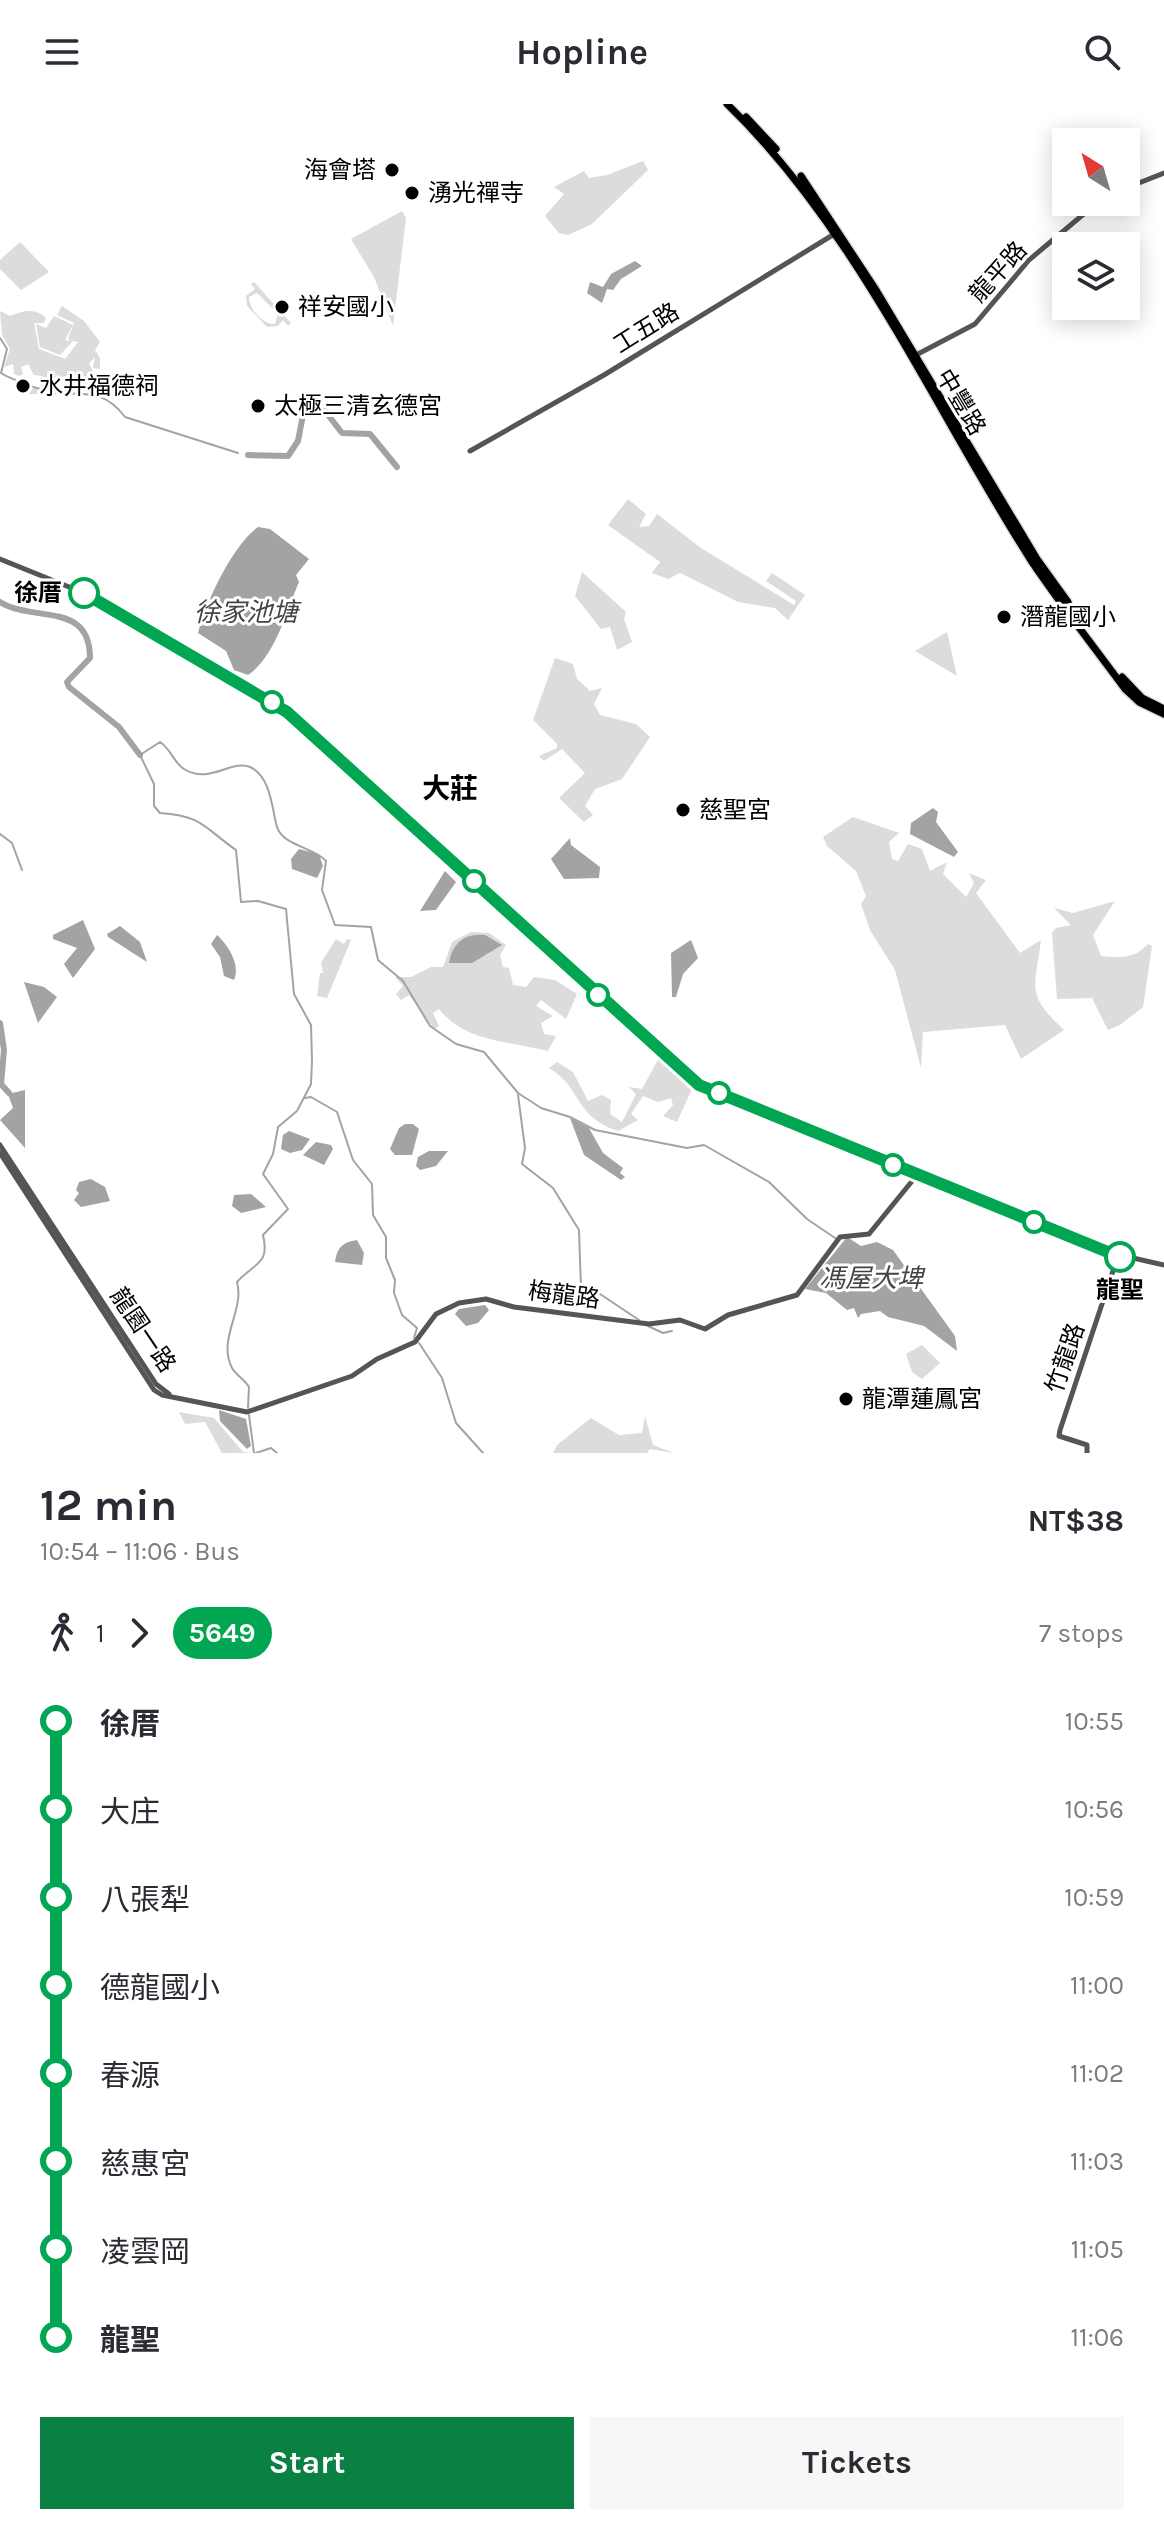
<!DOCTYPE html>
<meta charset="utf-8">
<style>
:root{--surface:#fff;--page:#f7f7f7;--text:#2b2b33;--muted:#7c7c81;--accent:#0b8043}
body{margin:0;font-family:Karla,"Noto Sans TC",sans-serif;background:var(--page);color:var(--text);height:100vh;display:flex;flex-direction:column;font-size:30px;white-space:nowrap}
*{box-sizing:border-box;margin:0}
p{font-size:26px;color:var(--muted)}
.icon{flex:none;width:44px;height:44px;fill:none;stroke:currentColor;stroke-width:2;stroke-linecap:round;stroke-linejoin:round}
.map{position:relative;height:1349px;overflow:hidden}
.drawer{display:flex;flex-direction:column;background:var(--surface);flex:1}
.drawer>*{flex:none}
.badge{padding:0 16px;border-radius:26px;font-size:28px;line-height:52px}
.needle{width:52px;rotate:323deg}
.tools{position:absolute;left:1052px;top:24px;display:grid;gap:16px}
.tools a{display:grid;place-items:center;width:88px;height:88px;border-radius:0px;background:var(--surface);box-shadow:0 4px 20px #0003;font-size:40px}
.map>.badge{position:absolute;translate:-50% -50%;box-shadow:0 0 0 4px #fff}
.legs{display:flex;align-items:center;gap:12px;height:88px;padding:0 40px;font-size:26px}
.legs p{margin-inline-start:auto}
.headline{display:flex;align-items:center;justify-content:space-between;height:136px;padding:0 40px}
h1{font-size:44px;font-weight:700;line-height:60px}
.action{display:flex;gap:16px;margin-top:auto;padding:16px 40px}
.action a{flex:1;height:92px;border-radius:0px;background:var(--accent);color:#fff;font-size:32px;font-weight:700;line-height:92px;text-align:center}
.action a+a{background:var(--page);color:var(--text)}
ul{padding:0 40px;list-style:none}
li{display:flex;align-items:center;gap:28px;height:88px;font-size:30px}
li i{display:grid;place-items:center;width:12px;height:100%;margin:0 10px;background:currentColor}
li i::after{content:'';width:20px;height:20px;margin:-10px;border:6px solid;border-radius:50%;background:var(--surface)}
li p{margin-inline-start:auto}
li:first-child i{background:linear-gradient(#0000 50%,currentColor 0)}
li:last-child i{background:linear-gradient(currentColor 50%,#0000 0)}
header{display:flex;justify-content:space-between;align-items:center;height:104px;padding:0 40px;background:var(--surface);font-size:36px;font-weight:700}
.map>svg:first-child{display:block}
.green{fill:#dcdcdc;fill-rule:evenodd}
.water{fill:#a3a3a3}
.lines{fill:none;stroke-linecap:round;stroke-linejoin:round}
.stream{stroke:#a3a3a3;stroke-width:2}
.river{stroke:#a3a3a3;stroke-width:6}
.major-casing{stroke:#dbdbdb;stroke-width:10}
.minor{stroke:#555;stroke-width:5}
.major{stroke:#000;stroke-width:7}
.line-1-casing{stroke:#fff;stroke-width:18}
.line-1{stroke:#00a651;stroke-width:12}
.poi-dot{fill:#000;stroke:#fff;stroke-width:3}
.stop-1-dot{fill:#fff;stroke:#00a651;stroke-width:4}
.labels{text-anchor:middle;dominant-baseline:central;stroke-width:6;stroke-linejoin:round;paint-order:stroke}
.poi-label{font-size:24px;fill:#000;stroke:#fff;text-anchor:start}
.street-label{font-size:24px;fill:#000;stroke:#fff}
.stop-label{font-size:24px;font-weight:bold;fill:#000;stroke:#fff;text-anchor:end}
.water-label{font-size:26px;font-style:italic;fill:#444;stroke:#fff}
.quarter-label{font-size:28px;font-weight:bold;fill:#000;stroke:#fff}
</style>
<header><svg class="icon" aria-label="menu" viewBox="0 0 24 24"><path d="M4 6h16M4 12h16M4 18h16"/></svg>Hopline<svg class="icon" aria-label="search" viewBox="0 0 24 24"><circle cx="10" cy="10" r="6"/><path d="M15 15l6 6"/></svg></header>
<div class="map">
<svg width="1164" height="1349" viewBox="0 0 1164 1349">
<rect width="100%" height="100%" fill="#fff"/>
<!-- green -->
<g class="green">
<path d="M643 57 648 66 592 120 568 131 559 129 545 112 564 90 554 83 584 67 589 74 607 71Z"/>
<path d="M402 107 406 114 393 222 374 173 351 135Z"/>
<path d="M20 138 49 168 21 186 0 165V156Z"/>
<path d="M254 178 291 219 288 222 283 216 278 222 267 223 247 202 246 192 255 185 251 180ZM257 189 278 210 275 220C263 221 249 205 249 193Z"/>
<path d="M62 202 84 217 100 238 95 246 100 254V265L93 264 95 253 89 259 93 268 86 274 59 273 57 277 63 290H26L23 287 29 281 46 285 50 281 42 272 34 271 28 260 21 263 23 270 19 272 14 270 13 260 4 263 10 245 2 231 0 207 10 212C23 206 36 204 46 214L44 219H34L39 245 65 255 78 238 73 237 60 251 40 243 36 220 46 224 54 212 73 221 65 236 71 237 68 235 74 219 57 211Z"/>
<path d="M628 395 646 410 639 423 649 422 657 410 701 444 794 501 796 497 766 477 772 469 805 491 788 516 775 504 738 498 680 469 668 475 652 469 660 458 608 421Z"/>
<path d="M582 468 626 508 624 515 632 538 617 546 610 523 601 525 575 492Z"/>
<path d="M947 528 957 572 915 547Z"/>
<path d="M555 554 573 560 577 575 590 587 602 584 594 600 600 611 636 620 650 633 622 675 595 685 585 702 593 711 584 718 559 694 585 669 562 645 544 657 539 652 557 644V640L533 616Z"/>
<path d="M853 713 899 729 889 738 892 755 898 757 908 740 922 745 930 767 947 758 943 770 966 793 974 779 969 769 986 776 976 789 1020 849 1041 836C1035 886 1025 889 1064 926L1021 955 1005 921 923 928 921 964 895 866 870 826 861 800 866 792 856 767 827 742 823 733Z"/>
<path d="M1115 797 1093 831 1101 852C1119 854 1135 855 1148 840L1152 842 1143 903 1120 921 1108 926 1092 894 1057 895 1052 829 1056 824 1071 821 1054 804 1073 809Z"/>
<path d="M471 828 489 829 506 841 500 851 503 863 509 864 513 881 526 883 534 873 555 876 577 890 566 915 541 896 536 902 553 912 541 919 544 930 556 932 548 947C508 937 465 938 439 905L433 909 439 922 434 925 409 891 401 896 396 890 403 882 395 873H411L431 863H443L452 838Z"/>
<path d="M336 835 344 840 347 835 351 836 327 894 317 892 320 869H323L321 859Z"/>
<path d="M660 952 692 985 677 1018 663 1012 673 1001 671 994 658 998 643 992 631 1010 638 1016 618 1027C572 1011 584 985 549 964L557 958 573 968 588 997 602 991 611 996 610 1010 622 1018 636 990 629 983 642 985Z"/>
<path d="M922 1241 940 1259 922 1275 912 1268 906 1250Z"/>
<path d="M179 1308 214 1314 243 1348 252 1349H222L205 1318 185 1320Z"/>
<path d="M645 1312 653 1341 674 1349 650 1345 647 1349H553L557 1341 591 1314 619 1331 642 1329Z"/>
</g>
<!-- water -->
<g class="water">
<path d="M635 157 642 162 621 175 613 186 607 185 602 199 587 189 590 178 603 183 611 170Z"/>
<path d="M258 423 270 425 309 455 296 471 299 478C287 506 275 553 248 571L234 566 226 547 198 529C206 498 232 442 258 423Z"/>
<path d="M933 704 938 708 936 718 958 748 954 753 910 730 911 719Z"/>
<path d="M570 734 571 741 600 763 599 774 564 775 551 755Z"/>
<path d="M299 745 319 750 323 762 317 774 292 765 291 755Z"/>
<path d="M445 767 456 778 436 806 420 807Z"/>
<path d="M83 816 95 845 73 874 64 860 77 844 53 835V831Z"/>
<path d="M120 822 140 838 147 858 108 833 107 830Z"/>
<path d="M217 831C228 841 241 861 234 876L224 872 220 853 211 840Z"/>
<path d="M485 831 502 841 472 859H449C452 839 465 829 485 831Z"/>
<path d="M691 836 698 854 683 870 676 893H672L671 849Z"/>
<path d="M24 878 44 883 57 893 38 919Z"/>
<path d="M25 986V1044L0 1016 13 1004 8 990Z"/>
<path d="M570 1014 589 1024 603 1049 623 1064 620 1069 625 1073 621 1076 584 1051Z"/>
<path d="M413 1020 419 1025 412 1051H395L390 1045 399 1024 405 1020Z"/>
<path d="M289 1027 310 1035 302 1046 290 1049 281 1045 283 1031Z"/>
<path d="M316 1038 331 1041 333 1045 324 1061 303 1051Z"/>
<path d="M429 1047H448L436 1062 420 1066 416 1062 418 1053Z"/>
<path d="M91 1075 105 1083 110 1097 81 1103 74 1096 79 1089 76 1086 79 1078Z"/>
<path d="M251 1090 266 1103 241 1109 232 1102 234 1091Z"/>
<path d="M847 1133 861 1142 877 1138 893 1146 955 1232 957 1247 924 1222 888 1213 880 1207 861 1210 858 1214 854 1204 847 1206 826 1189 805 1185Z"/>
<path d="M357 1136 364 1149 362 1161 335 1158C337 1143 343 1138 357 1136Z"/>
<path d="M485 1201 489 1206 478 1219 466 1222 455 1210 459 1205Z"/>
<path d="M219 1306 246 1315 251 1342 247 1345 220 1317Z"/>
</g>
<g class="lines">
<!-- stream -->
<g class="stream">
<path d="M0 234 7 245 1 269C8 274 48 289 56 289 85 291 104 285 125 313L238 349"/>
<path d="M0 730 12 739 22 766"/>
<path d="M518 991 525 1044 522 1060 553 1084 579 1126 581 1184H591L639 1216"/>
<path d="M305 994 311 993 337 1008 353 1056 372 1080 373 1111 386 1133V1154L395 1176 394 1189 402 1211 417 1224 414 1234"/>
<path d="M648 1222 663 1229 672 1227"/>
<path d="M419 1239 442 1274 456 1319 483 1349"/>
<path d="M248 1304 249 1283C245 1276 236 1271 232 1264 217 1235 245 1206 237 1178 255 1158 270 1161 263 1131L288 1105 263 1070 273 1050 278 1023 297 1007 311 980 312 957 311 921 294 890 286 805 258 797 241 798 236 746C203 723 203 712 160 709L154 702V680L140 651 160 638C171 645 174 659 184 665 209 681 232 655 250 663 271 672 272 706 277 723 283 742 314 743 326 757L322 786 335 821 371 823 378 856 403 877 430 922 456 940 484 948 518 989 541 1004 570 1013 595 1026 687 1044 704 1041 769 1078 807 1115 838 1136"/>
<path d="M249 1311 254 1349"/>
<path d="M256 1349 271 1344 277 1349"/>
</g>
<!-- river -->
<g class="river">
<path d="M248 351 288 352 298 337 303 311 311 306 325 307 342 329 370 330 397 363"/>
<path d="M0 498C35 519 90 497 90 554L67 578 69 583 119 623 140 651"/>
<path d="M0 919 4 946 1 980 9 989"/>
</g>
<defs>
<g id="major">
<path d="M727 0C857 125 935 307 1032 458 1061 501 1094 543 1125 585L1139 598 1164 610"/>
<path d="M746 13 776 45"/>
<path d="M801 72 876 186 1037 455 1068 498"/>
<path d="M1122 573 1142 594 1164 605"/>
</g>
</defs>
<!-- major casing -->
<use href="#major" class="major-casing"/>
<!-- minor -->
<g class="minor">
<path d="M1126 84 1164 69"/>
<path d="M916 251 975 220 1029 156 1098 98"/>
<path d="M470 347 604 271 836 129"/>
<path d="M0 455 84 489 126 511 287 608 699 981 1098 1146 1164 1161"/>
<path d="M0 1041 156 1280 169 1290"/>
<path d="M0 1049 154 1286 162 1291 247 1308 352 1272 377 1255 415 1238 436 1210 459 1199 486 1195 514 1203 649 1220 680 1216 705 1225 728 1211 797 1191 840 1133 869 1130 917 1071"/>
<path d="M1087 1349V1341L1059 1332 1060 1326 1118 1152"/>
</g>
<!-- major -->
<use href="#major" class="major"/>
</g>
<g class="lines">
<defs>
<path id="line-1" d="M84 489 287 608 699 981 1120 1153"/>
</defs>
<!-- line-1 casing -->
<use href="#line-1" class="line-1-casing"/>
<!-- line-1 -->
<use href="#line-1" class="line-1"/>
</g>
<!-- markers -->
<g class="poi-dot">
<circle cx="392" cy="66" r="8"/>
<circle cx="412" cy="89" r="8"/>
<circle cx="282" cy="203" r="8"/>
<circle cx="23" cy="282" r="8"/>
<circle cx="258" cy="302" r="8"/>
<circle cx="1004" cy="513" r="8"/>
<circle cx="683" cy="706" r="8"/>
<circle cx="846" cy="1295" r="8"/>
</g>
<g class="stop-1-dot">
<circle cx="84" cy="489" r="14"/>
<circle cx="272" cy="598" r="10"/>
<circle cx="474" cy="777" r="10"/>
<circle cx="598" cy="891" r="10"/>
<circle cx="719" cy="989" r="10"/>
<circle cx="893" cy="1061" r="10"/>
<circle cx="1034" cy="1118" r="10"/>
<circle cx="1120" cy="1153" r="14"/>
</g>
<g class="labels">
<!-- poi labels -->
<g class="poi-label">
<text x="376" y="66" text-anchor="end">海會塔</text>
<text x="428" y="89">湧光禪寺</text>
<text x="298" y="203">祥安國小</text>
<text x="39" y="282">水井福德祠</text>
<text x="274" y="302">太極三清玄德宮</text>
<text x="1020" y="513">潛龍國小</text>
<text x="699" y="706">慈聖宮</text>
<text x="862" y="1295">龍潭蓮鳳宮</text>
</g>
<!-- street labels -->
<g class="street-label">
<text transform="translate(998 168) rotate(-48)">龍平路</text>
<text transform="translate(646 224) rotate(-32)">工五路</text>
<text transform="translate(961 298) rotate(59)">中豐路</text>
<text transform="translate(564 1191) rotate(7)">梅龍路</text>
<text transform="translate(143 1226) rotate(56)">龍園一路</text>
<text transform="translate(1065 1254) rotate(-71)">竹龍路</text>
</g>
<!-- stop labels -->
<g class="stop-label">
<text x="62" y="489">徐厝</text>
<text x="1120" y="1186" text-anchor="middle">龍聖</text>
</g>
<!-- water labels -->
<g class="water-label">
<text x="246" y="508">徐家池塘</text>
<text x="871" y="1174">馮屋大埤</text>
</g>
<!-- quarter labels -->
<g class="quarter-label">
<text x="450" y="684">大莊</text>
</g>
</g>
</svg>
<div class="tools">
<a><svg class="needle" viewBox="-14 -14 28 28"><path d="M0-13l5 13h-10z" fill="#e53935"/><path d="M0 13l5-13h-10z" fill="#7c7c81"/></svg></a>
<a><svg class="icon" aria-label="layers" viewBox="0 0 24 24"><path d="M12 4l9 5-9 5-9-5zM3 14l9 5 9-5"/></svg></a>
</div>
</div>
<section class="drawer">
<div class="headline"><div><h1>12 min</h1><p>10:54 – 11:06 · Bus</p></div><b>NT$38</b></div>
<div class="legs"><svg class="icon" aria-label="walk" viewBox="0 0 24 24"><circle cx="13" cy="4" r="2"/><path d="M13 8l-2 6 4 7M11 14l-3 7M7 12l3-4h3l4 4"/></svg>1<svg class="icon" aria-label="forward" viewBox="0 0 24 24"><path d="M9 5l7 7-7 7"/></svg><b class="badge" style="background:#00a651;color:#fff">5649</b><p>7 stops</p></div>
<ul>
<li><i style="color:#00a651"></i><b>徐厝</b><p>10:55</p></li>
<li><i style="color:#00a651"></i><span>大庄</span><p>10:56</p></li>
<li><i style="color:#00a651"></i><span>八張犁</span><p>10:59</p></li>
<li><i style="color:#00a651"></i><span>德龍國小</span><p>11:00</p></li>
<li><i style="color:#00a651"></i><span>春源</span><p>11:02</p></li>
<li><i style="color:#00a651"></i><span>慈惠宮</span><p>11:03</p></li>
<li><i style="color:#00a651"></i><span>凌雲岡</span><p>11:05</p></li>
<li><i style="color:#00a651"></i><b>龍聖</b><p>11:06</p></li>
</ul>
<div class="action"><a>Start</a><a>Tickets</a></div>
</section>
